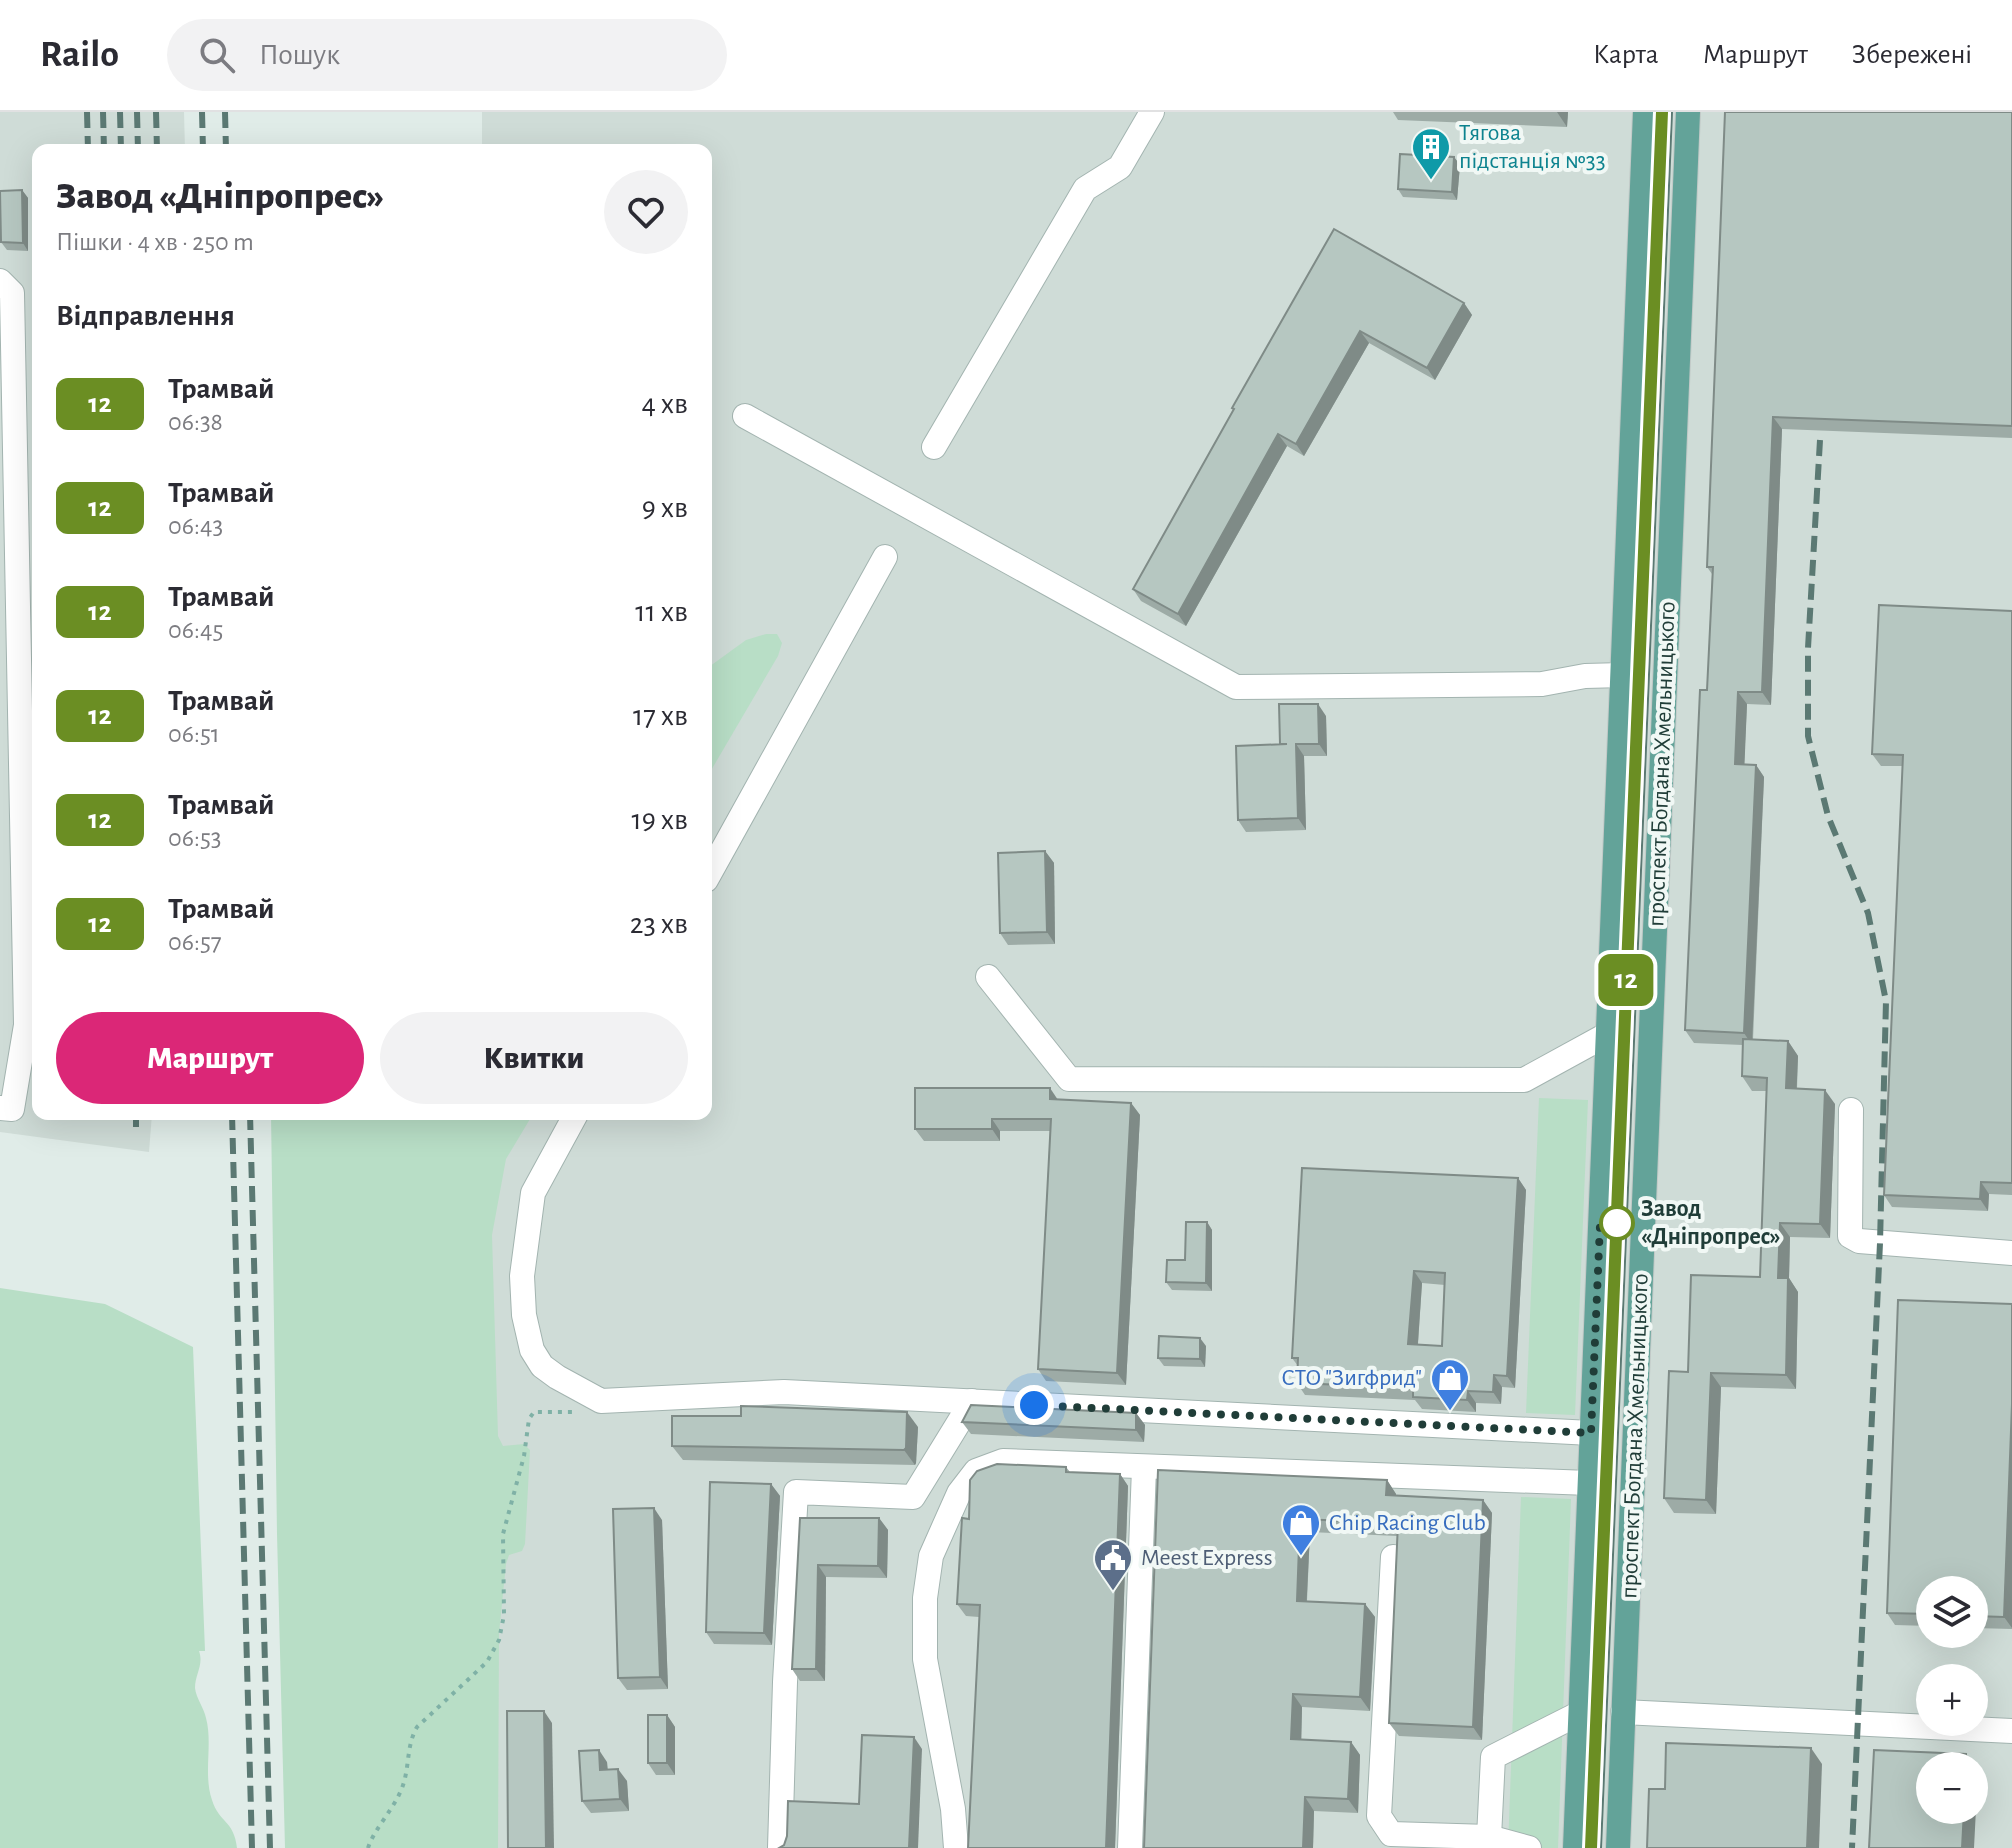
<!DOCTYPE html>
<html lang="uk">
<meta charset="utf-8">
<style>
:root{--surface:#fff;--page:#f2f2f3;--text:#2b2b33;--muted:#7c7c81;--line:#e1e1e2;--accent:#db2777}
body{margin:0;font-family:"Alegreya Sans",sans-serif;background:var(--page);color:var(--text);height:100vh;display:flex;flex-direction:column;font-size:30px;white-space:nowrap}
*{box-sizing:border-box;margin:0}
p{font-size:26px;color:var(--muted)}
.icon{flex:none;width:44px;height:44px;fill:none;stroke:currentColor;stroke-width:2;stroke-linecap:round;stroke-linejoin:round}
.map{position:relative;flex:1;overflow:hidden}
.sheet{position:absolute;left:32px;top:32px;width:680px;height:976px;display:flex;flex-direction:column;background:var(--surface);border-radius:16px;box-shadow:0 8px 32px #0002}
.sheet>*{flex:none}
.badge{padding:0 16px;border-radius:12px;font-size:28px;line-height:52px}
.buttons{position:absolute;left:1916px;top:1464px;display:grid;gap:16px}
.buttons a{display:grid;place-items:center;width:72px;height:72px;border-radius:50%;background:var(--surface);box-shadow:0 8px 32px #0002;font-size:40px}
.you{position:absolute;width:40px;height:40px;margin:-20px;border:6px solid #fff;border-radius:50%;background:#1a73e8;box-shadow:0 0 0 12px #1a73e833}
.map>.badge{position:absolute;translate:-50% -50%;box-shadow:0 0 0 4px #fff}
h2{padding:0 24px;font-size:30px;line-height:72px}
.round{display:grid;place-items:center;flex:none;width:84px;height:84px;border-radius:42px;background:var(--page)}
.summary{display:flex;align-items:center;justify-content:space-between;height:136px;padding:0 24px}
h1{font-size:38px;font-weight:800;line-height:60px}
.primary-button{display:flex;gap:16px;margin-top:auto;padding:16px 24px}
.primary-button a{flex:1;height:92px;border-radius:48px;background:var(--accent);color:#fff;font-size:32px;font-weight:800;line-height:92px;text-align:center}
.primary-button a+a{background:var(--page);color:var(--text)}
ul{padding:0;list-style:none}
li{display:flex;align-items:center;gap:24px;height:104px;padding:0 24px}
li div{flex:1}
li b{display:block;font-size:30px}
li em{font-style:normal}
li .badge{min-width:88px;font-weight:700;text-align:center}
header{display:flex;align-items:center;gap:48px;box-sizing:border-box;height:112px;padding:0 40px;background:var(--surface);border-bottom:2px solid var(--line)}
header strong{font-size:38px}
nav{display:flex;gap:44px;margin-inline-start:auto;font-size:28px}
.search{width:560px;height:72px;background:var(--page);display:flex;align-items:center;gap:20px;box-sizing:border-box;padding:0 28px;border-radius:44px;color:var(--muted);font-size:30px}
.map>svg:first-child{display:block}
.built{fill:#cfdcd7;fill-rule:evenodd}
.green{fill:#b8dec6}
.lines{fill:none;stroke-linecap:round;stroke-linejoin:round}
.minor-casing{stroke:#a3b4b0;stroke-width:26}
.major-casing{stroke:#c1c9c7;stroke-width:26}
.path{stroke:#7fb1a6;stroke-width:4;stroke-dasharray:4 6;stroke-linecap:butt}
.minor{stroke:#fff;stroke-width:24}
.major{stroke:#63a399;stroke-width:24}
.tram{stroke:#5b7973;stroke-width:2}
.rail{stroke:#5b7973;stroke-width:6;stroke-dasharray:16 8;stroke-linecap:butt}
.wall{fill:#9daba6;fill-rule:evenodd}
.shaded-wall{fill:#7f8b87}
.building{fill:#b6c7c1;stroke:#7f8b87;stroke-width:2;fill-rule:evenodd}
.line-casing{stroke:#fff;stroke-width:18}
.line{stroke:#6b8e23;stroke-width:12}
.walk{stroke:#203d38;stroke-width:8;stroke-dasharray:0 14.4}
.stop-dot{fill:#fff;stroke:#6b8e23;stroke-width:4}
.labels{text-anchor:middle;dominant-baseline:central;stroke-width:8;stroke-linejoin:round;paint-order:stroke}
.culture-label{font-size:24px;fill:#0d838f;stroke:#f1f8f5;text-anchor:start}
.street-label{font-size:24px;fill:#203d38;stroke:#f1f8f5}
.stop-label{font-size:24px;font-weight:bold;fill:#203d38;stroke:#f1f8f5;text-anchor:start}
.shop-label{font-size:24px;fill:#366cbe;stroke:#f1f8f5;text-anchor:end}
.service-label{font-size:24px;fill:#4e5e75;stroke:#f1f8f5;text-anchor:start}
</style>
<header>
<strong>Railo</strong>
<div class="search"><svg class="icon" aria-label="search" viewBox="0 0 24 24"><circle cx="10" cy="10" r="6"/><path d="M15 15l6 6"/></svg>Пошук</div>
<nav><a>Карта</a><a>Маршрут</a><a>Збережені</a></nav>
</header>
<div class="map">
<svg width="2012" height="1736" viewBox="0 0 2012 1736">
<rect width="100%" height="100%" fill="#e0ece8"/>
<!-- built -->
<g class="built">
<path d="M0 0H184L185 38H38V1002H152L149 1040 0 1020Z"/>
<path d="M482 0H2012V1736H488L485 1002H706V38H482ZM1930 1478H1974V1522H1930ZM1930 1566H1974V1610H1930ZM1930 1654H1974V1698H1930Z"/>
</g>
<!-- green -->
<g class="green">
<path d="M766 522H777L782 531 778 544 706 667V557L746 528Z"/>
<path d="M1539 986 1588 988 1575 1303 1526 1301Z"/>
<path d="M271 1002H533L506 1047 492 1123 498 1324 503 1334 524 1332 530 1338 525 1432 522 1439 509 1443 506 1452 499 1521 498 1736H285L277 1422Z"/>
<path d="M0 1176 105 1192 193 1235 205 1539H199C204 1553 195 1562 195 1576 196 1586 204 1596 206 1606 213 1632 203 1662 212 1688 219 1711 234 1708 237 1736H0Z"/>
<path d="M1521 1385 1571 1387 1558 1736H1508Z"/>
</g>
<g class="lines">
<defs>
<g id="minor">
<path d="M0 169 12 181 26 913 12 997 0 996"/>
<path d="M745 304 1236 575 1542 572 1585 564 1623 563"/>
<path d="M934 335 1085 77 1120 55 1152 0"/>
<path d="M706 768 885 445"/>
<path d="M988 865 1069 967 1524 968 1608 922"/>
<path d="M1851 998 1850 1124 1859 1129 2012 1141"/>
<path d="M576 1002 533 1081 522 1164 524 1203 532 1238 542 1254 557 1265 601 1289 784 1280 1591 1321"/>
<path d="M1393 1445 1379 1704 1391 1722 1489 1725 1529 1736"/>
<path d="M1623 1600 2012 1619"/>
<path d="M1489 1725 1493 1645 1580 1601"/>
<path d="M780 1736 785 1570 796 1380 913 1385 972 1289"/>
<path d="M956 1736 953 1697 925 1547V1486L931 1444 959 1381 976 1359 1003 1349 1589 1371"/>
<path d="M1130 1736 1144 1356"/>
</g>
<g id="major">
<path d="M1575 1736 1645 0"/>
<path d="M1618 1736 1688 0"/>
</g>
</defs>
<!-- minor casing -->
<use href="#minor" class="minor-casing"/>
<!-- major casing -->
<use href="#major" class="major-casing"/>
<!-- path -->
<path class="path" d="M368 1736C374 1717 394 1697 402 1676 410 1655 406 1634 417 1615L487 1550 499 1528 504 1503 503 1422 524 1344 529 1307 534 1300H572"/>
<!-- minor -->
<use href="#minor" class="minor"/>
<!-- major -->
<use href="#major" class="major"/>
<!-- tram -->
<path class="tram" d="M1601 1736 1672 0"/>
<!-- rail -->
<g class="rail">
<path d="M87 0 88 38"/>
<path d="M103 0 104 38"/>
<path d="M120 0 121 38"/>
<path d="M137 0 138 38"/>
<path d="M156 0 157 38"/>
<path d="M202 0 203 38"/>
<path d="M225 0 226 38"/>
<path d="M1820 328 1808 536V624L1828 704 1868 801 1886 889 1880 1131 1852 1736"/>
<path d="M232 1002 252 1736"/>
<path d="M250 1002 270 1736"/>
<path d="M136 1015V1002"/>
</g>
</g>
<!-- wall -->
<g class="wall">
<path d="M1393 0H1568L1567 15 1398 8Z"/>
<path d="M1725 0H2012V326L1782 317 1771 593 1747 592 1744 652 1756 653 1764 665 1753 928 1788 929 1798 944 1797 977 1835 992 1830 1126 1790 1125 1789 1166 1798 1180 1796 1277 1721 1275 1716 1402 1674 1401 1664 1386 1688 1260 1760 1165 1767 979H1752L1742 964 1743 933 1694 931 1685 918 1707 578 1712 462 1707 455Z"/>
<path d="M1454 45 1460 53 1457 88 1403 85 1398 77Z"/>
<path d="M22 78 28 86V139L7 138 1 130Z"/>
<path d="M1334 117 1464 191 1472 203 1435 268 1369 231 1304 344 1287 334 1186 514 1141 489 1133 477 1233 298 1232 296Z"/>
<path d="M2012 499V1083L1989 1082 1988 1099 1892 1095 1884 1083 1903 654H1881L1872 642Z"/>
<path d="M1326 604 1327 644H1304L1306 718 1246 720 1238 708 1280 632Z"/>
<path d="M1045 739 1054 751 1055 832 1008 833 1000 821Z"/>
<path d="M1058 988 1131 991 1140 1003 1126 1273 1046 1269 1038 1257 1050 1019H1000V1029H924L915 1017Z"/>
<path d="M1518 1066 1526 1078 1515 1276 1502 1275 1501 1292 1476 1291V1300L1422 1297 1415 1288 1305 1283 1297 1271 1298 1254 1292 1246ZM1422 1171 1445 1173 1442 1234 1418 1232Z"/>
<path d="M1207 1110 1212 1118V1179L1172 1178 1166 1170 1185 1148Z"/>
<path d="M2012 1192V1517L1974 1516V1478H1930V1514L1895 1513 1887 1501Z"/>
<path d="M1206 1234 1205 1255 1164 1254 1158 1246Z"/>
<path d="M1136 1301 1145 1313 1144 1330 971 1322 962 1310Z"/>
<path d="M918 1315 916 1351 915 1353 683 1348 672 1334Z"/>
<path d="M1066 1355 1070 1360 1120 1362 1128 1374 1115 1736H968L979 1505 966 1504 957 1492 969 1407Z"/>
<path d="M1158 1358 1387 1368 1396 1382V1384L1483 1388 1492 1401 1482 1628 1399 1624 1389 1611 1397 1424 1310 1420 1307 1489 1365 1492 1375 1505 1370 1599 1302 1595 1301 1628 1351 1630 1360 1643 1358 1701 1314 1699 1313 1736Z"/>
<path d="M771 1372 780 1384 772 1533 714 1532 706 1520Z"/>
<path d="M800 1406H879L888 1418 887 1466 826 1465 825 1569H800L792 1557Z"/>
<path d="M662 1408 668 1577 627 1578 618 1566Z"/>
<path d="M667 1603 675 1615V1663H656L648 1651Z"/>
<path d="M607 1650 608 1658 627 1669 629 1699 591 1701 582 1689Z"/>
</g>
<!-- shaded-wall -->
<g class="shaded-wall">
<path d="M1557 0H1568L1567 15Z"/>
<path d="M1454 45 1460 53 1457 88 1452 80Z"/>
<path d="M22 78 28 86V139L23 131Z"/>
<path d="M1464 191 1472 203 1435 268 1427 256Z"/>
<path d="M1360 219 1369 231 1304 344 1296 332Z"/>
<path d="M1773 305 1782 317 1771 593 1762 580Z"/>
<path d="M1278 322 1287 334 1186 514 1178 502Z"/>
<path d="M1738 580 1747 592 1744 664 1735 652Z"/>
<path d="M1318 592 1326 604 1327 644 1319 632Z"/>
<path d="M1296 632 1304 644 1306 718 1298 706Z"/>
<path d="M1756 653 1764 665 1752 933 1744 921Z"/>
<path d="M1045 739 1054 751 1055 832 1047 820Z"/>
<path d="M1788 929 1798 944 1796 990 1786 976Z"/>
<path d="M1050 976 1058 988 1050 987Z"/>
<path d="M1825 978 1835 992 1830 1126 1820 1112Z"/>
<path d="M1131 991 1140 1003 1126 1273 1117 1261Z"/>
<path d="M992 1007 1000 1019V1029L992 1017Z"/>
<path d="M1518 1066 1526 1078 1515 1276 1507 1264Z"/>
<path d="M1981 1070 1989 1082 1988 1099 1980 1087Z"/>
<path d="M1207 1110 1212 1118V1179L1206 1171Z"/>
<path d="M1780 1111 1790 1125 1789 1166 1798 1180 1796 1277 1786 1263 1778 1166Z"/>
<path d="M1414 1159 1422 1171 1417 1244 1408 1232Z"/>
<path d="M1200 1226 1206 1234 1205 1255 1200 1247Z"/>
<path d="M1711 1261 1721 1275 1716 1402 1706 1388Z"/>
<path d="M1494 1263 1502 1275 1501 1292 1493 1280Z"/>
<path d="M1468 1279 1476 1291V1300L1467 1288Z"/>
<path d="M2012 1292V1516L2004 1505Z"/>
<path d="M907 1300 918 1315 916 1351 915 1353 904 1338Z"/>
<path d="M1136 1301 1145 1313 1144 1330 1136 1318Z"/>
<path d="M1120 1362 1128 1374 1115 1736H1106Z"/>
<path d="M1387 1368 1396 1382V1397L1386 1383Z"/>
<path d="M771 1372 780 1384 772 1533 764 1521Z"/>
<path d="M1483 1388 1492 1401 1482 1628 1473 1615Z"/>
<path d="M654 1396 662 1408 668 1577 660 1565Z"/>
<path d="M879 1406 888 1418 887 1466 878 1454Z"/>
<path d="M1300 1407 1310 1420 1306 1502 1297 1489Z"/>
<path d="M818 1453 826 1465 825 1569 816 1557Z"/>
<path d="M1365 1492 1375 1505 1370 1599 1360 1585Z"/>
<path d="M1293 1582 1302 1595 1301 1641 1291 1627Z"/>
<path d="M544 1599 552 1611 554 1736H546Z"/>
<path d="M667 1603 675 1615V1663L667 1651Z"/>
<path d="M914 1625 922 1637 918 1736H909Z"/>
<path d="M1351 1630 1360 1643 1358 1701 1348 1687Z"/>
<path d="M1811 1636 1822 1652 1819 1736H1807Z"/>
<path d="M599 1638 607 1650 608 1670 600 1658Z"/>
<path d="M1966 1642 1978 1658 1974 1736H1962L1964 1698H1974V1654H1966Z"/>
<path d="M618 1657 627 1669 629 1699 620 1687Z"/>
<path d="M1305 1685 1314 1699 1313 1736H1303Z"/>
</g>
<!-- building -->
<g class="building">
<path d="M1725 0H2012V314L1773 305 1762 580H1738L1735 652 1756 653 1744 921 1685 918 1700 578H1707L1713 455H1707Z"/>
<path d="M1400 42 1454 45 1452 80 1398 77Z"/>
<path d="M22 78 23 131 1 130 0 79Z"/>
<path d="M1334 117 1464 191 1427 256 1360 219 1296 332 1278 322 1178 502 1133 477 1234 297 1232 296Z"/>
<path d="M1879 493 2012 499V1071L1981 1070 1980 1087 1884 1083 1903 643 1872 642Z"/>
<path d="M1279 592H1318L1319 632H1296L1298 706 1238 708 1236 634 1287 632H1280Z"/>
<path d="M1045 739 1047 820 1000 821 998 741Z"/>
<path d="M1743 927 1788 929 1786 976 1825 978 1820 1112 1780 1111 1778 1166H1788L1786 1263 1711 1261 1706 1388 1664 1386 1669 1259 1688 1260 1691 1163 1760 1165 1767 966 1742 964Z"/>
<path d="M915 976H1050V987L1131 991 1117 1261 1038 1257 1051 1007H992V1017H915Z"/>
<path d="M1302 1056 1518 1066 1507 1264 1494 1263 1493 1280 1468 1279 1467 1288 1413 1285V1276L1297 1271 1298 1246H1292ZM1414 1159 1445 1161 1442 1234 1408 1232Z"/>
<path d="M1186 1110H1207L1206 1171 1166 1170 1167 1148H1185Z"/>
<path d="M1898 1188 2012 1192V1292L2004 1505 1974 1504V1478H1930V1502L1887 1501Z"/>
<path d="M1159 1224 1200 1226V1247L1158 1246Z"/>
<path d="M971 1293 1136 1301V1318L962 1310Z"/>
<path d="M741 1294 907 1300 906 1336 904 1338 672 1334V1304H741Z"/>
<path d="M997 1352 1066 1355V1360L1120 1362 1106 1736H968L980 1493 957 1492 962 1406 969 1407 970 1368 977 1359Z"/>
<path d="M1158 1358 1387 1368 1386 1383 1483 1388 1473 1615 1389 1611 1398 1411 1300 1407 1297 1489 1365 1492 1360 1585 1293 1582 1291 1627 1351 1630 1348 1687 1305 1685 1303 1736H1144Z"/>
<path d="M710 1370 771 1372 764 1521 706 1520Z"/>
<path d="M654 1396 660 1565 618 1566 613 1397Z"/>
<path d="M800 1406H879L878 1454 818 1453 816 1557H792Z"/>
<path d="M507 1599H544L546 1736H508Z"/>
<rect x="648" y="1603" width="19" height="48"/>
<path d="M862 1623 914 1625 909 1736H779L784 1733 787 1724 788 1689 859 1692Z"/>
<path d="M1666 1631 1811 1636 1807 1736H1647L1649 1677H1665Z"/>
<path d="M599 1638 600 1658 618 1657 620 1687 582 1689 579 1639Z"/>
<path d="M1874 1638 1966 1642V1654H1930V1698H1964L1962 1736H1869Z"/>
</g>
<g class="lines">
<defs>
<path id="line" d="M1591 1736 1662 0"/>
</defs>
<!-- line casing -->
<use href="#line" class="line-casing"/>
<!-- line -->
<use href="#line" class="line"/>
<!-- walk -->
<path class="walk" d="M1034 1293 1591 1321 1600 1113 1617 1111"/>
</g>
<!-- icons -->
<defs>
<symbol id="building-pin" viewBox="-11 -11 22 30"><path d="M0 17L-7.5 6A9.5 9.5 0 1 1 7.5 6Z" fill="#0f9aa8" stroke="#f1f8f5"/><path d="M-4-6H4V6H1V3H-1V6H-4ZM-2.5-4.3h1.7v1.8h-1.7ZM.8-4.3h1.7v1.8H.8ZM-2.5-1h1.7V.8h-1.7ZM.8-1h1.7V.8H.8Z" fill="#fff"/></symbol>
<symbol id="shop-pin" viewBox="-11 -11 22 30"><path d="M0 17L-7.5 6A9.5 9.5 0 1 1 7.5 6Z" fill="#3f7fe0" stroke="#f1f8f5"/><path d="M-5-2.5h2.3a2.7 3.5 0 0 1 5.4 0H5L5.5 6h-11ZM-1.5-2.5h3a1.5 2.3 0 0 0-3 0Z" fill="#fff"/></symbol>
<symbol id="civic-pin" viewBox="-11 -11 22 30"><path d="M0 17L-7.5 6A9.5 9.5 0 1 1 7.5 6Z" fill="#5c6f8a" stroke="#f1f8f5"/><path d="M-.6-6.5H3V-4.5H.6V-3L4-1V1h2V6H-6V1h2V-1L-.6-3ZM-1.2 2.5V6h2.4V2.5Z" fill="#fff"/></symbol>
</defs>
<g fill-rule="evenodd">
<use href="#building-pin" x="1409" y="13" width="44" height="60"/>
<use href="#shop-pin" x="1428" y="1244" width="44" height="60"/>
<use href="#shop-pin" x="1279" y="1389" width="44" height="60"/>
<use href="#civic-pin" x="1091" y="1424" width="44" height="60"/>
</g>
<!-- markers -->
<circle class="stop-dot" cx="1617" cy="1111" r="16"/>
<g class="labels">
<!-- culture labels -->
<g class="culture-label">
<text x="1459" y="21">Тягова<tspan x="1459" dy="28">пiдстанцiя №33</tspan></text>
</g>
<!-- street labels -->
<g class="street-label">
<text transform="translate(1662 652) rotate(-88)">проспект Богдана Хмельницького</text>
<text transform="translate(1635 1324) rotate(-88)">проспект Богдана Хмельницького</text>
</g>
<!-- stop labels -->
<g class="stop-label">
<text x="1641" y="1097">Завод<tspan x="1641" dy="28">«Дніпропрес»</tspan></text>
</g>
<!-- shop labels -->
<g class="shop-label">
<text x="1422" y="1266">СТО "Зигфрид"</text>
<text x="1329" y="1411" text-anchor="start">Chip Racing Club</text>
</g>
<!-- service labels -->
<g class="service-label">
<text x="1141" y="1446">Meest Express</text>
</g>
</g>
</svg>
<div class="buttons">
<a><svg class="icon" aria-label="layers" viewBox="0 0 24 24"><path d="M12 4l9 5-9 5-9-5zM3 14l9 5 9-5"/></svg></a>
<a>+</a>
<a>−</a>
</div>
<div class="you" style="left:1034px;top:1293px"></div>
<b class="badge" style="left:1626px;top:868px;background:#6b8e23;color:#fff">12</b>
<section class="sheet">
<div class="summary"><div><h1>Завод «Дніпропрес»</h1><p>Пішки · 4 хв · 250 m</p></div><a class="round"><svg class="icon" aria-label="heart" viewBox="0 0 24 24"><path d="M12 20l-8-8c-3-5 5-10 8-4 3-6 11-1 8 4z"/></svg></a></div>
<h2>Відправлення</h2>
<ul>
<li><span class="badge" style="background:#6b8e23;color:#fff">12</span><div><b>Трамвай</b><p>06:38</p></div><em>4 хв</em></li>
<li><span class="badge" style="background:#6b8e23;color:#fff">12</span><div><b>Трамвай</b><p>06:43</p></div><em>9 хв</em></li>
<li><span class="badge" style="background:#6b8e23;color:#fff">12</span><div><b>Трамвай</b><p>06:45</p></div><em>11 хв</em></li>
<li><span class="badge" style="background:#6b8e23;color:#fff">12</span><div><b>Трамвай</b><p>06:51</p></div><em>17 хв</em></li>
<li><span class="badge" style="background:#6b8e23;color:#fff">12</span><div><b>Трамвай</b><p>06:53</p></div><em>19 хв</em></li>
<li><span class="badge" style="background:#6b8e23;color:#fff">12</span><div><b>Трамвай</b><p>06:57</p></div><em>23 хв</em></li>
</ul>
<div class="primary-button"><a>Маршрут</a><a>Квитки</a></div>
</section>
</div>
